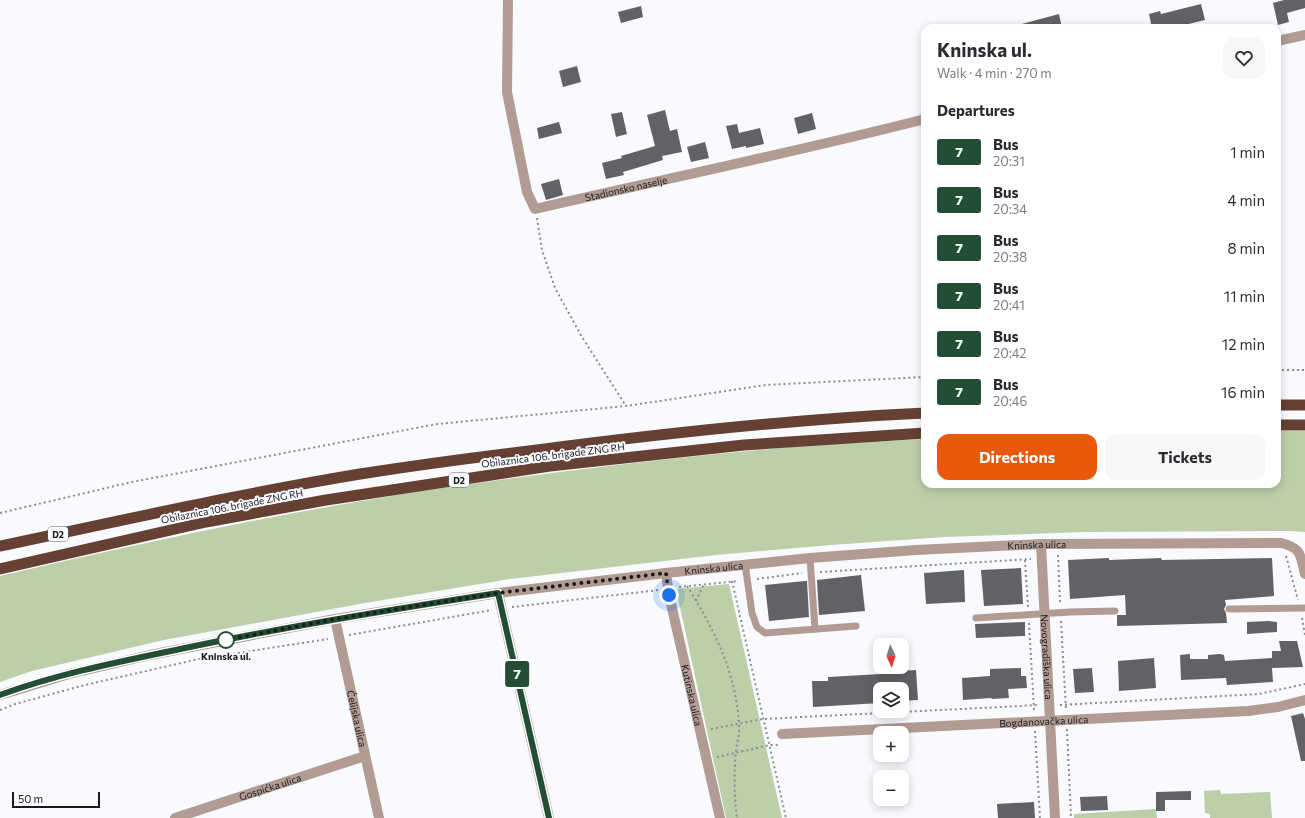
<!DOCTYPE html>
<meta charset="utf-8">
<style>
:root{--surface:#fff;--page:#f7f7f7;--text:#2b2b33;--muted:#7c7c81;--accent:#ea580c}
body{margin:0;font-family:Commissioner,sans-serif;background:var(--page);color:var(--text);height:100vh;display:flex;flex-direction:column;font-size:15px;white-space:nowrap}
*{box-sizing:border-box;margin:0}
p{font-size:13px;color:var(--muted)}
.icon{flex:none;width:22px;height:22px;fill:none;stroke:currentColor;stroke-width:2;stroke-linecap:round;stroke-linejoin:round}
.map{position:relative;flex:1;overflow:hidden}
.side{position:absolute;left:921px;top:24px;width:360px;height:464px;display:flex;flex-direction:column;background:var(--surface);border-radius:12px;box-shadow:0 2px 10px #0003}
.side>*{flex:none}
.badge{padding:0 8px;border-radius:3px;font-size:14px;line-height:26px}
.needle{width:26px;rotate:176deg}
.tools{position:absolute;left:873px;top:638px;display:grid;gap:8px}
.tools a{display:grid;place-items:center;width:36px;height:36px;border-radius:8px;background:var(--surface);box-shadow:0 2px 10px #0003;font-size:20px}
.scale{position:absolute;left:12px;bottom:10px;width:88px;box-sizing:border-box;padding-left:4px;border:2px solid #1a1b1d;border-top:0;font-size:11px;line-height:14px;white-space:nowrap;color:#1a1b1d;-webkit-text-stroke:3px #f8fafe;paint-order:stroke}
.you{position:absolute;width:20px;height:20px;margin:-10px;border:3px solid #fff;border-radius:50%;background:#1a73e8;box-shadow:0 0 0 6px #1a73e833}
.map>.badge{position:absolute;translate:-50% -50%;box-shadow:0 0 0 2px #fff}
h2{padding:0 16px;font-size:15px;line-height:36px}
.round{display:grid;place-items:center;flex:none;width:42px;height:42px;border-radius:12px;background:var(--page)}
.head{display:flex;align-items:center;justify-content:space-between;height:68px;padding:0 16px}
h1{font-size:19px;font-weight:700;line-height:30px}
.action{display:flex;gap:8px;margin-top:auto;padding:8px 16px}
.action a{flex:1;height:46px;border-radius:12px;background:var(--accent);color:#fff;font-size:16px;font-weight:700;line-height:46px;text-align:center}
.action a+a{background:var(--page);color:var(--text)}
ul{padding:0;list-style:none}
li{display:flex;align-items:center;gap:12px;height:48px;padding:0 16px}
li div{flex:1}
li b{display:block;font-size:15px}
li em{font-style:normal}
li .badge{min-width:44px;font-weight:700;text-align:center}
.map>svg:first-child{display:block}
.green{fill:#bdcfa9}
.building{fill:#606268}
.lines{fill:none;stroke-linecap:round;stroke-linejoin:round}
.path{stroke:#8a8c8f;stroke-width:2;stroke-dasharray:2 3;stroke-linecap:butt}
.service{stroke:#b19b93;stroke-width:7}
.minor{stroke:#b19b93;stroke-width:10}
.trunk{stroke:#664032;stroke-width:11}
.line-casing{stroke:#fff;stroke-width:9}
.line{stroke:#244e34;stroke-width:6}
.walk{stroke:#1a1b1d;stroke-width:4;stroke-dasharray:0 7.2}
.stop-dot{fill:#fff;stroke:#244e34;stroke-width:2}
.labels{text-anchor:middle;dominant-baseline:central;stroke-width:4;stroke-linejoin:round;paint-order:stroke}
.shield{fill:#f8fafe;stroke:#5d5e60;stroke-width:1}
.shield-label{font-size:9px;font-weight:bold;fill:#1a1b1d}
.street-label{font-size:10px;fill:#1a1b1d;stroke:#f8fafe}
.stop-label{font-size:10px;font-weight:bold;fill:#1a1b1d;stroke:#f8fafe}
</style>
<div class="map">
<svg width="1305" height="818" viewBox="0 0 1305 818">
<rect width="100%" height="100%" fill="#f8fafe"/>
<!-- green -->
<g class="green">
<path d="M1277 431H1305V532L1290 531 1085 532 944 537 831 545 716 555 510 579 365 603 164 640 32 671 0 682V576C137 544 276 514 415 492 544 473 673 457 803 446 844 443 884 441 925 439V484H1277Z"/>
<path d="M729 584 782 818H726L676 589Z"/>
<path d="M1220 790 1221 794 1270 792 1272 818H1210V814L1205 813 1204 791Z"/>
<path d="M1156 809 1157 818H1074V814Z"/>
</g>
<!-- building -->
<g class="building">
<path d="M1284 0H1305V8L1287 13 1289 22 1278 25 1273 3Z"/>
<path d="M1201 4 1205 20 1172 28H1152L1149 14 1160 11 1161 14Z"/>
<path d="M641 6 643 17 621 23 618 12Z"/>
<path d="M1059 14 1062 28H1019L1018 25Z"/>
<path d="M577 66 581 82 563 87 559 71Z"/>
<path d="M665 110 670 131 677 129 682 152 662 156 663 160 623 172 624 175 606 179 602 163 622 158 621 156 655 146 647 115Z"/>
<path d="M622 112 627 134 616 137 611 114Z"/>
<path d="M812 113 816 129 798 134 794 118Z"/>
<path d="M559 122 562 133 539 139 537 128Z"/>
<path d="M737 124 739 133 760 128 764 144 746 148V146L732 149 726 126Z"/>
<path d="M705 142 709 158 691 162 687 147Z"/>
<path d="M559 179 563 195 546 200 541 184Z"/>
<path d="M1109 558V560L1161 558 1162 560 1272 558 1274 596 1225 600 1226 605 1224 609 1226 613 1227 623 1117 626V615H1126L1125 595 1070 599 1068 560Z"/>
<path d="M1021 568 1023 604 984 606 981 570Z"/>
<path d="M964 570 965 602 926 604 924 573Z"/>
<path d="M861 575 865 611 819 615 817 580Z"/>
<path d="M805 581H807L809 617 769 621 765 585Z"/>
<path d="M1269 621 1277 622V632L1247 634V622Z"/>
<path d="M1025 622V636L976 638 975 624Z"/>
<path d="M1279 641H1297L1303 667 1272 668 1273 682 1227 685 1226 678 1181 680 1180 655 1190 654V659H1208V655L1220 654 1224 655 1225 661 1272 658V651H1281Z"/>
<path d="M1154 658 1156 688 1119 691 1118 661Z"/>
<path d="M1021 668V676H1026L1027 688 1008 689 1009 698 992 699 991 698 963 700 962 678 990 676V669Z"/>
<path d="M1092 668 1094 692 1075 693 1073 669Z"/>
<path d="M916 670 918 700 902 701V689H880V703L813 707 812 681H828V677L899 673V671Z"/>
<path d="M1303 713 1305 719V761H1301L1291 716Z"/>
<path d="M1191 791V800H1165V811H1156V792Z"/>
<path d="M1107 796 1108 810 1081 811 1080 797Z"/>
<path d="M1034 802 1035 818H998L997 804Z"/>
</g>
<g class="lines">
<!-- path -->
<g class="path">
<path d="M537 218 542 250 555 288 582 337 626 406"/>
<path d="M1277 370H1305"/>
<path d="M0 513 132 482 437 424 626 406 766 385 925 377"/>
<path d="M1058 555 1060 603"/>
<path d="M1286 556 1298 600"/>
<path d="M1025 560 1028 607"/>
<path d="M820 572 1031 559"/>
<path d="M757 579 802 573"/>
<path d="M732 581 786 818"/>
<path d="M687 586C714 629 736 672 739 724 740 733 737 742 736 751 734 770 734 799 737 818"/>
<path d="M679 587 738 581"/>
<path d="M696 601 704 584"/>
<path d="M512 607 659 590"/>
<path d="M1302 618 1305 635"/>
<path d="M1061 621 1066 709"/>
<path d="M1029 623 1034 710"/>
<path d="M349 635 492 610"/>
<path d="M1060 705 1259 694 1305 684"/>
<path d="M0 710 15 704 85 685 199 659 328 639"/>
<path d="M711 729 763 719 1039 705"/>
<path d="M1067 729 1071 818"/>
<path d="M1035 731 1040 818"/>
<path d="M717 757 770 745H779"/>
</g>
<!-- service -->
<g class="service">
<path d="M810 558 815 629"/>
<path d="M745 564 752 613 757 627 765 633 856 626"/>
<path d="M1229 609 1305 608"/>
<path d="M976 618 1070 612 1115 611"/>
</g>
<!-- minor -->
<g class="minor">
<path id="s1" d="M508 0 507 92 527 192 535 209C665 179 796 152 925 119"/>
<path d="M1277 41 1305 35"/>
<path id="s2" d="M1041 544 1055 818"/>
<path id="s3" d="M666 573 669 595 720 818"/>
<path d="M498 593 549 818"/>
<path id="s4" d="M335 619 379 818"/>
<path id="s5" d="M0 695 69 674 150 655 335 619 498 593 666 573 810 558 916 550 1041 544 1281 543C1302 548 1300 555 1305 574"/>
<path id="s6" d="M782 734 1248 711 1278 707 1305 700"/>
<path id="s7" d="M175 818 365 756"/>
</g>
<!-- trunk -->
<g class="trunk">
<path d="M1277 405H1305"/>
<path d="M1277 425H1305"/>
<path d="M0 546C120 521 239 494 360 474 418 465 478 457 537 450 666 433 795 419 925 413"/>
<path d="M0 569 206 522 326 500 550 466 744 445 925 433"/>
</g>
</g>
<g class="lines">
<defs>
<path id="line" d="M0 695C60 673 123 661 185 648 289 626 394 609 498 593L549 818"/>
</defs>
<!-- line casing -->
<use href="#line" class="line-casing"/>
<!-- line -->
<use href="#line" class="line"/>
<!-- walk -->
<path class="walk" d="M226 640 335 619 498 593 666 573 669 595"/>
</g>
<!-- markers -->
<circle class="stop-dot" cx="226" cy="640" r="8"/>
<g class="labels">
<!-- shield labels -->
<g class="shield">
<rect x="449" y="473" width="20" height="14" rx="3"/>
<rect x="48" y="527" width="20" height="14" rx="3"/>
</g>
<g class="shield-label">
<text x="459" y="480">D2</text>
<text x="58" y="534">D2</text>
</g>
<!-- street labels -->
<g class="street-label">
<text stroke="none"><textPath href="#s1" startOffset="306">Stadionsko naselje</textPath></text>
<text transform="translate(553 455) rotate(-7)">Obilaznica 106. brigade ZNG RH</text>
<text transform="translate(232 506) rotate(-11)">Obilaznica 106. brigade ZNG RH</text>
<text stroke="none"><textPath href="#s5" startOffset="1050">Kninska ulica</textPath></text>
<text stroke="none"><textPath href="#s5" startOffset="726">Kninska ulica</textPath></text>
<text stroke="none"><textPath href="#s2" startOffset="113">Novogradiška ulica</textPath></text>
<text stroke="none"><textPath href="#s3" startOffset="125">Kutinska ulica</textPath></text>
<text stroke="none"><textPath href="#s4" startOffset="102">Ćelijska ulica</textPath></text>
<text stroke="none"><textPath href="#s6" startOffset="262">Bogdanovačka ulica</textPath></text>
<text stroke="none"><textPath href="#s7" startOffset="100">Gospićka ulica</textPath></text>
</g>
<!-- stop labels -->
<g class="stop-label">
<text x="226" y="656">Kninska ul.</text>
</g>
</g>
</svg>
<div class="tools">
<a><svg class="needle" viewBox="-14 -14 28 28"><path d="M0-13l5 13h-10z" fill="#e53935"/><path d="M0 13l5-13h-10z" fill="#7c7c81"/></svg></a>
<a><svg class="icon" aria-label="layers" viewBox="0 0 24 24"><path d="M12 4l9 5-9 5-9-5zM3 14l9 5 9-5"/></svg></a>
<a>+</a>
<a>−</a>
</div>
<div class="scale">50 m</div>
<div class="you" style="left:669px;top:595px"></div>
<b class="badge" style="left:517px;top:674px;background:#244e34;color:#fff">7</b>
<section class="side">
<div class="head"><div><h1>Kninska ul.</h1><p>Walk · 4 min · 270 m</p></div><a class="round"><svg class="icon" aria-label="heart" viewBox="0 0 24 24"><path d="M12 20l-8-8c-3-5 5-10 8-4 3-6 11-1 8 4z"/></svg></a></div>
<h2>Departures</h2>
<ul>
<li><span class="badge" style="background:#244e34;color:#fff">7</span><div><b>Bus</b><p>20:31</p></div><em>1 min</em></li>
<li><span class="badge" style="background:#244e34;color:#fff">7</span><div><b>Bus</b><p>20:34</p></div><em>4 min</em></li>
<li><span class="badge" style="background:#244e34;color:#fff">7</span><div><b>Bus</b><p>20:38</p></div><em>8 min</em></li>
<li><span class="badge" style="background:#244e34;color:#fff">7</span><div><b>Bus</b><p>20:41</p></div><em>11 min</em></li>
<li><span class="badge" style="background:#244e34;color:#fff">7</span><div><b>Bus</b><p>20:42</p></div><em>12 min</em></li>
<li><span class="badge" style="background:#244e34;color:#fff">7</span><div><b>Bus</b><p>20:46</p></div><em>16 min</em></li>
</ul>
<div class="action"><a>Directions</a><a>Tickets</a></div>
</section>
</div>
